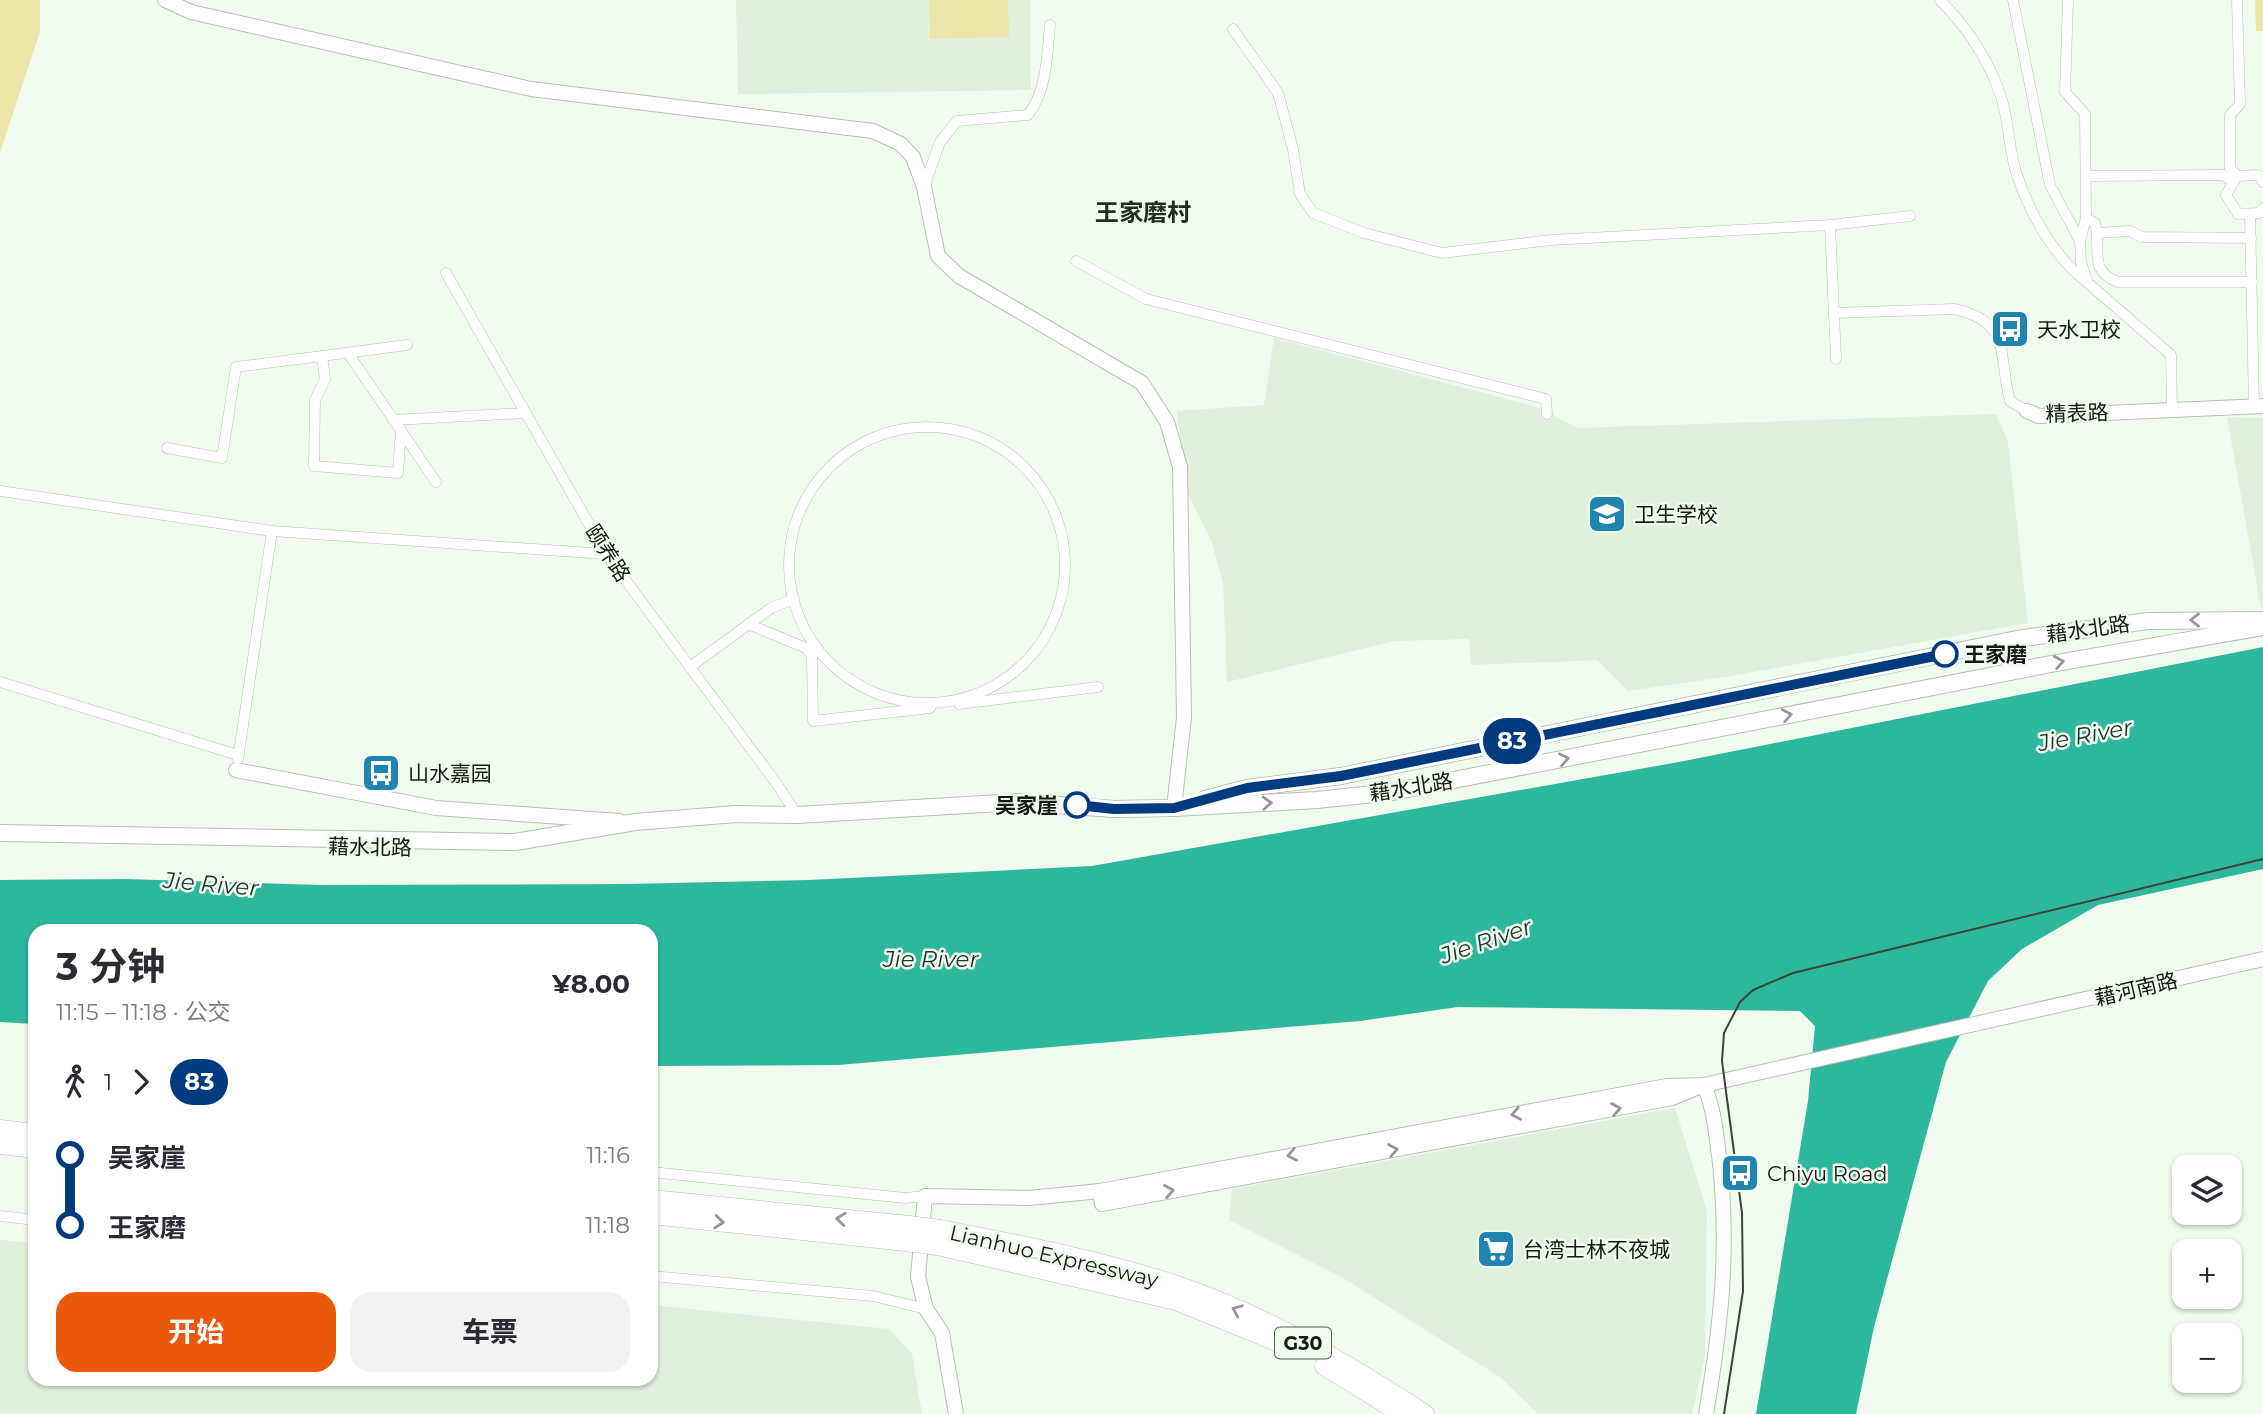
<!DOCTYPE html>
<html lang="zh">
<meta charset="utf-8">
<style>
:root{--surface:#fff;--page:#f2f2f3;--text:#2b2b33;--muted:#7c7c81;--accent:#ea580c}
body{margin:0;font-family:Montserrat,"Noto Sans SC",sans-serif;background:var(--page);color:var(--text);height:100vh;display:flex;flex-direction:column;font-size:26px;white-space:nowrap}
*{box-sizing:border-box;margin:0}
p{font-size:23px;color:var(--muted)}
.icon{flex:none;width:38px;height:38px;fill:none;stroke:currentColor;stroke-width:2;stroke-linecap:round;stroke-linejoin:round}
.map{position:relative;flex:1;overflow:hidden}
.drawer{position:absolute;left:28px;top:924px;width:630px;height:462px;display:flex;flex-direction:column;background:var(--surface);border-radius:21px;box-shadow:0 2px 5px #0004}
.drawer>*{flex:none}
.badge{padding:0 14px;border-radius:23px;font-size:24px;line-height:46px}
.tools{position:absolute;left:2172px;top:1155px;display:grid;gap:14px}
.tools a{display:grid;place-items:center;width:70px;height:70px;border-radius:14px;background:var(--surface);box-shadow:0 2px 5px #0004;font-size:35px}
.map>.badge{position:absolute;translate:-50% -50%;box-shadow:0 0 0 4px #fff}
.legs{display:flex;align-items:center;gap:10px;height:77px;padding:0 28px;font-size:23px}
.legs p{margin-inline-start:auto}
.overview{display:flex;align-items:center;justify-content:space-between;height:119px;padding:0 28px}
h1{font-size:38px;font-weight:700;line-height:52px}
.action{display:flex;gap:14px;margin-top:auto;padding:14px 28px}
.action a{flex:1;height:80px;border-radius:21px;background:var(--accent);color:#fff;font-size:28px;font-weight:700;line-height:80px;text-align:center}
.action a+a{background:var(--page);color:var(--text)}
ul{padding:0 28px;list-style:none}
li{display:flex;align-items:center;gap:24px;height:70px;font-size:26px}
li i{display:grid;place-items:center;width:10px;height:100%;margin:0 9px;background:currentColor}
li i::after{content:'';width:18px;height:18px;margin:-9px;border:5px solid;border-radius:50%;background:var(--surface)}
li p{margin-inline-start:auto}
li:first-child i{background:linear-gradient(#0000 50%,currentColor 0)}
li:last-child i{background:linear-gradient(currentColor 50%,#0000 0)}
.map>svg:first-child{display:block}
.built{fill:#e1efdd}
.green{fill:#ece5aa}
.water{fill:#2db79d}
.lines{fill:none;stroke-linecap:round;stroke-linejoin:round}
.street-casing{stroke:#b6c0b4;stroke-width:11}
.secondary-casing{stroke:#b6c0b4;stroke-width:16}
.primary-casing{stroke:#b6c0b4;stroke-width:18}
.highway-casing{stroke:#b6c0b4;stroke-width:19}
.street{stroke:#fff;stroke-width:10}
.secondary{stroke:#fff;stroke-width:14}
.primary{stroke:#fff;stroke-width:16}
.highway{stroke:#fff;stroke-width:18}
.tram{stroke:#3d423c;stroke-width:2}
.highway-bridge-casing{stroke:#b6c0b4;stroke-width:19;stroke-linecap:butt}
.highway-bridge{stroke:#fff;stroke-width:18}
.oneway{stroke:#969795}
.line-1-casing{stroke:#fff;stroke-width:16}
.line-1{stroke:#003b80;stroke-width:10}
.stop-1-dot{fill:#fff;stroke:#003b80;stroke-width:3.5}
.labels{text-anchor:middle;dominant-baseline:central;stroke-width:5;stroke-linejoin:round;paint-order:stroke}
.shield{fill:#f0faee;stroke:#575c55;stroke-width:2}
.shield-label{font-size:19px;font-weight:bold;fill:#151814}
.poi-label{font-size:21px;fill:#151814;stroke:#f0faee;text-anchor:start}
.street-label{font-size:21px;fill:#151814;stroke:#f0faee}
.stop-label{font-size:21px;font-weight:bold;fill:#151814;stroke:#f0faee;text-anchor:start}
.water-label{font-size:23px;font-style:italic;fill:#1e342e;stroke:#f0faee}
.quarter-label{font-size:24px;font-weight:bold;fill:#252c23;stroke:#f0faee}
</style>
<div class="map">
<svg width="2263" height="1414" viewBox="0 0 2263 1414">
<rect width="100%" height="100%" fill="#f0faee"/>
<!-- built -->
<g class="built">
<path d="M736 0H1030L1031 90 738 94Z"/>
<path d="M1274 338 1537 407 1578 428 1996 414 2008 442 2028 623 1731 676 1628 691 1597 660 1471 665 1469 639 1394 641 1227 682 1223 582 1211 540 1185 488 1177 411 1264 405Z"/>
<path d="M2227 417 2263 418V608H2261Z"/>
<path d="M1675 1108 1707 1211 1705 1356 1692 1414H1538L1500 1377 1343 1278 1229 1220 1232 1189Z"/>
<path d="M0 1240 35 1243V1379H651V1305L889 1329 912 1354 922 1414H0Z"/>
</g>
<!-- green -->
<g class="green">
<path d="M0 0H40V32L0 153Z"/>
<path d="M929 0H1008L1009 37 930 39Z"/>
<path d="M2255 0H2263V31H2256Z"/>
</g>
<!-- water -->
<path class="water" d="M2263 647V869L2098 905 2022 949 1988 981 1946 1062 1874 1327 1856 1414H1756L1808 1101 1815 1026 1800 1011 1458 1007 1360 1021 838 1065 651 1066V931H35V1024L0 1022V880L125 879 321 885 627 884 809 880 1092 866 1679 762Z"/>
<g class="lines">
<defs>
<g id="street">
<path d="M1940 0C1967 27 1991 63 2002 100 2009 124 2009 151 2017 175 2030 214 2054 257 2087 282"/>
<path d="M2013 0 2050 185 2080 241 2081 262 2088 283 2171 355 2172 409"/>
<path d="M2068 0 2065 92 2085 114 2086 218 2080 241"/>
<path d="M1233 29 1278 93 1293 149 1300 194 1313 213 1364 233 1442 253 1551 240 1830 225 1910 216"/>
<path d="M2086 176 2223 175 2233 182"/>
<path d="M2237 176 2230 168V115L2240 104 2237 0"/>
<path d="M2263 182 2259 175 2237 176 2226 195 2238 214 2260 213 2263 208"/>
<path d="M924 187 940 142 957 121 1028 115C1047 90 1047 56 1050 25"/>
<path d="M2250 214 2254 406"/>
<path d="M2086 218 2095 223C2102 247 2087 271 2118 282H2252"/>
<path d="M1830 225 1836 359"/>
<path d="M2098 233 2130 231 2141 237 2251 238"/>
<path d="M1076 261 1146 299 1546 399 1547 414"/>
<path d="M446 273 606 554 777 784 797 815"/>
<path d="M1834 313 1954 309C2012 321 1998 356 2010 401L2027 411"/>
<path d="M348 353 436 482"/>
<path d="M322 356 325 379 315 400 314 466 398 473 401 430"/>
<path d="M393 420 526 413"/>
<circle cx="927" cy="565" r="138"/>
<path d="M167 448 222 458 236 367 407 345"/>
<path d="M0 491 272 531 606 554"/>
<path d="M748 624 806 648 812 656 813 721 930 708"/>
<path d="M690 667 771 608 794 599"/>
<path d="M0 682 238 755"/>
<path d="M959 704 1098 687"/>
<path d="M238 759 272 531"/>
<path d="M651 1172 905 1198 925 1196"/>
<path d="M0 1216 35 1220"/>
<path d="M651 1276 873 1296 926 1309"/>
</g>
<g id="secondary">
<path d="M165 0 191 12 531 89 873 131 901 144 913 157 924 187 938 256 959 276 1142 383 1167 422 1180 467 1184 717 1174 808"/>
<path d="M2027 411 2039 416 2263 406"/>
<path d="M236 770 436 808 619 821"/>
<path d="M1704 1085C1715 1111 1716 1136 1720 1163 1729 1254 1721 1325 1706 1414"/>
<path d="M1100 1191 1102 1204 1672 1098 1696 1088"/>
<path d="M956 1414 942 1333 926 1309 918 1277 925 1196 1029 1198 1100 1191 1667 1086 1704 1085 2263 959"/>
</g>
<g id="primary">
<path d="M1205 799 1247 788 1341 776 2017 639 2148 621 2261 620"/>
<path d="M0 833 515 842 635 822 736 814 797 815 1017 802 1114 809 1174 808 1317 800 1392 792 2051 664 2263 627"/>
</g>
<g id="highway">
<path d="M0 1129 35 1133"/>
<path d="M0 1145 35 1149"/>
<path d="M651 1199 909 1225"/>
<path d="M651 1215 906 1242"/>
<path d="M940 1229C1018 1244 1098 1259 1174 1284 1262 1313 1348 1363 1425 1414"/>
<path d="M938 1246 1176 1301 1294 1349"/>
<path d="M1324 1366 1402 1414"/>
</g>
</defs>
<!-- street casing -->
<use href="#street" class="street-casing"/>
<!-- secondary casing -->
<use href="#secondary" class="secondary-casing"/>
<!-- primary casing -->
<use href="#primary" class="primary-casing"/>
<!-- highway casing -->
<use href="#highway" class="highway-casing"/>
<!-- street -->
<use href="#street" class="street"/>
<!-- secondary -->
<use href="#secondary" class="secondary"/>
<!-- primary -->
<use href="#primary" class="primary"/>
<!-- highway -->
<use href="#highway" class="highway"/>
<!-- tram -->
<path class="tram" d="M1724 1414 1743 1291 1742 1213 1722 1061 1724 1033 1740 1002 1753 990 1793 973 2263 859"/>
<defs>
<g id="highway-bridge">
<path d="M909 1225 940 1229"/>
<path d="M906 1242 938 1246"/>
</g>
</defs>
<!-- highway-bridge casing -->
<use href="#highway-bridge" class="highway-bridge-casing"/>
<!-- highway-bridge -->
<use href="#highway-bridge" class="highway-bridge"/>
</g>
<!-- one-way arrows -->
<defs><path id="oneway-chevron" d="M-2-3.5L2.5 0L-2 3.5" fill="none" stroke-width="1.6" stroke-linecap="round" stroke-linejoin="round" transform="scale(1.75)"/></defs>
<g class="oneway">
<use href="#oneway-chevron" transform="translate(2195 620) rotate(-180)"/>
<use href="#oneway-chevron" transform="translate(2059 662) rotate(-10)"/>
<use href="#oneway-chevron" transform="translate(1787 715) rotate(-11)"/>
<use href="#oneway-chevron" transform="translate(1564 759) rotate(-11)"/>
<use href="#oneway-chevron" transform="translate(1267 803) rotate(-3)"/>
<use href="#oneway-chevron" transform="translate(1616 1109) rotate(-10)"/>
<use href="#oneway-chevron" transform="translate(1516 1114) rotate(169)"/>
<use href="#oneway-chevron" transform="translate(1393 1150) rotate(-10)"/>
<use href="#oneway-chevron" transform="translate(1292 1155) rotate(169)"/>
<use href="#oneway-chevron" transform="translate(1169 1191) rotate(-10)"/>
<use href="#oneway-chevron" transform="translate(841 1219) rotate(-174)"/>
<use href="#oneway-chevron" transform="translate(719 1222) rotate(6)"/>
<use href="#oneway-chevron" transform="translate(1237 1310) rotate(-157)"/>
</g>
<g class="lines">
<defs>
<path id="line-1" d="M1077 805 1114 809 1174 808 1247 788 1341 776 1945 654"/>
</defs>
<!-- line-1 casing -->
<use href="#line-1" class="line-1-casing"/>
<!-- line-1 -->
<use href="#line-1" class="line-1"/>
</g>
<!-- icons -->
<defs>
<symbol id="bus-square" viewBox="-11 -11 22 22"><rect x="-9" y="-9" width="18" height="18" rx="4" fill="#2184af" stroke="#f0faee"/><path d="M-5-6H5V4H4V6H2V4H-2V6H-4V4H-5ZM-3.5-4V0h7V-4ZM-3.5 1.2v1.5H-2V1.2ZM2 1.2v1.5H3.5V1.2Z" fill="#fff"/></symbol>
<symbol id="university-square" viewBox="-11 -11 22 22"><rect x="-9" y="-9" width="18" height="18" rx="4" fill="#2184af" stroke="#f0faee"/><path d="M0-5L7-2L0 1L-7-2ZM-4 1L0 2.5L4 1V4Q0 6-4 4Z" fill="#fff"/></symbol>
<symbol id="supermarket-square" viewBox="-11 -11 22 22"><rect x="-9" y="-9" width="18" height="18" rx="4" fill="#2184af" stroke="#f0faee"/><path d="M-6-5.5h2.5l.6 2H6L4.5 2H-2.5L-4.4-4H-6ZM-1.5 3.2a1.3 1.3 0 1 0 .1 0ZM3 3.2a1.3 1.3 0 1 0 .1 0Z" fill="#fff"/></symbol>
</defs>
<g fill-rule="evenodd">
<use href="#bus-square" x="1988" y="307" width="44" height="44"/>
<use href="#university-square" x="1585" y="492" width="44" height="44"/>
<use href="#bus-square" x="359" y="751" width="44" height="44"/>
<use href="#bus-square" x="1718" y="1151" width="44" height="44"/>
<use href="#supermarket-square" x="1474" y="1227" width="44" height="44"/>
</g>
<!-- markers -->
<g class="stop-1-dot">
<circle cx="1945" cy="654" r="12"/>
<circle cx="1077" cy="805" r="12"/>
</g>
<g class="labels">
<!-- shield labels -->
<rect class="shield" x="1275" y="1327.5" width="56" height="31" rx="5"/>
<g class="shield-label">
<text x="1303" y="1343">G30</text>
</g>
<!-- poi labels -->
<g class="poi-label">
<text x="2037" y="329">天水卫校</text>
<text x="1634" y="514">卫生学校</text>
<text x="408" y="773">山水嘉园</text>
<text x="1767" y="1173">Chiyu Road</text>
<text x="1523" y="1249">台湾士林不夜城</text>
</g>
<!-- street labels -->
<g class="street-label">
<text transform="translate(2077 413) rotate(-2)">精表路</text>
<text transform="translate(608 553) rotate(57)">颐养路</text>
<text transform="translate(2088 629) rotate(-8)">藉水北路</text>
<text transform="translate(1411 787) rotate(-9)">藉水北路</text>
<text transform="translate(370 847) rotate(1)">藉水北路</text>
<text transform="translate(2136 989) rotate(-13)">藉河南路</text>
<text transform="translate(1054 1256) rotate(13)">Lianhuo Expressway</text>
</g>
<!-- stop labels -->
<g class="stop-label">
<text x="1964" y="654">王家磨</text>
<text x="1058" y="805" text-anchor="end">吴家崖</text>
</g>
<!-- water labels -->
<g class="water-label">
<text transform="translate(2085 735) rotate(-10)">Jie River</text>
<text transform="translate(211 884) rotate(5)">Jie River</text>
<text transform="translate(1486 941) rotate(-19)">Jie River</text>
<text x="931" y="959">Jie River</text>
</g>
<!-- quarter labels -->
<g class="quarter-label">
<text x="1143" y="212">王家磨村</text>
</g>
</g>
</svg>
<div class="tools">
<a><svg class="icon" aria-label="layers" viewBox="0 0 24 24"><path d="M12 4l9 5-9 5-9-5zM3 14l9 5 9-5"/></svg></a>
<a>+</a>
<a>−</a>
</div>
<b class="badge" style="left:1512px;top:741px;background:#003b80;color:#fff">83</b>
<section class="drawer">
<div class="overview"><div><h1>3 分钟</h1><p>11:15 – 11:18 · 公交</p></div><b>¥8.00</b></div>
<div class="legs"><svg class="icon" aria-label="walk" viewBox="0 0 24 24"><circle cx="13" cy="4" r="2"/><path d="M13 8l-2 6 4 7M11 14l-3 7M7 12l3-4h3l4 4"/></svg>1<svg class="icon" aria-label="forward" viewBox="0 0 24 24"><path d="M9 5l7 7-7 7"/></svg><b class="badge" style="background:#003b80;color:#fff">83</b></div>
<ul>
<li><i style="color:#003b80"></i><b>吴家崖</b><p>11:16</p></li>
<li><i style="color:#003b80"></i><b>王家磨</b><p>11:18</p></li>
</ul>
<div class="action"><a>开始</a><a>车票</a></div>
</section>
</div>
